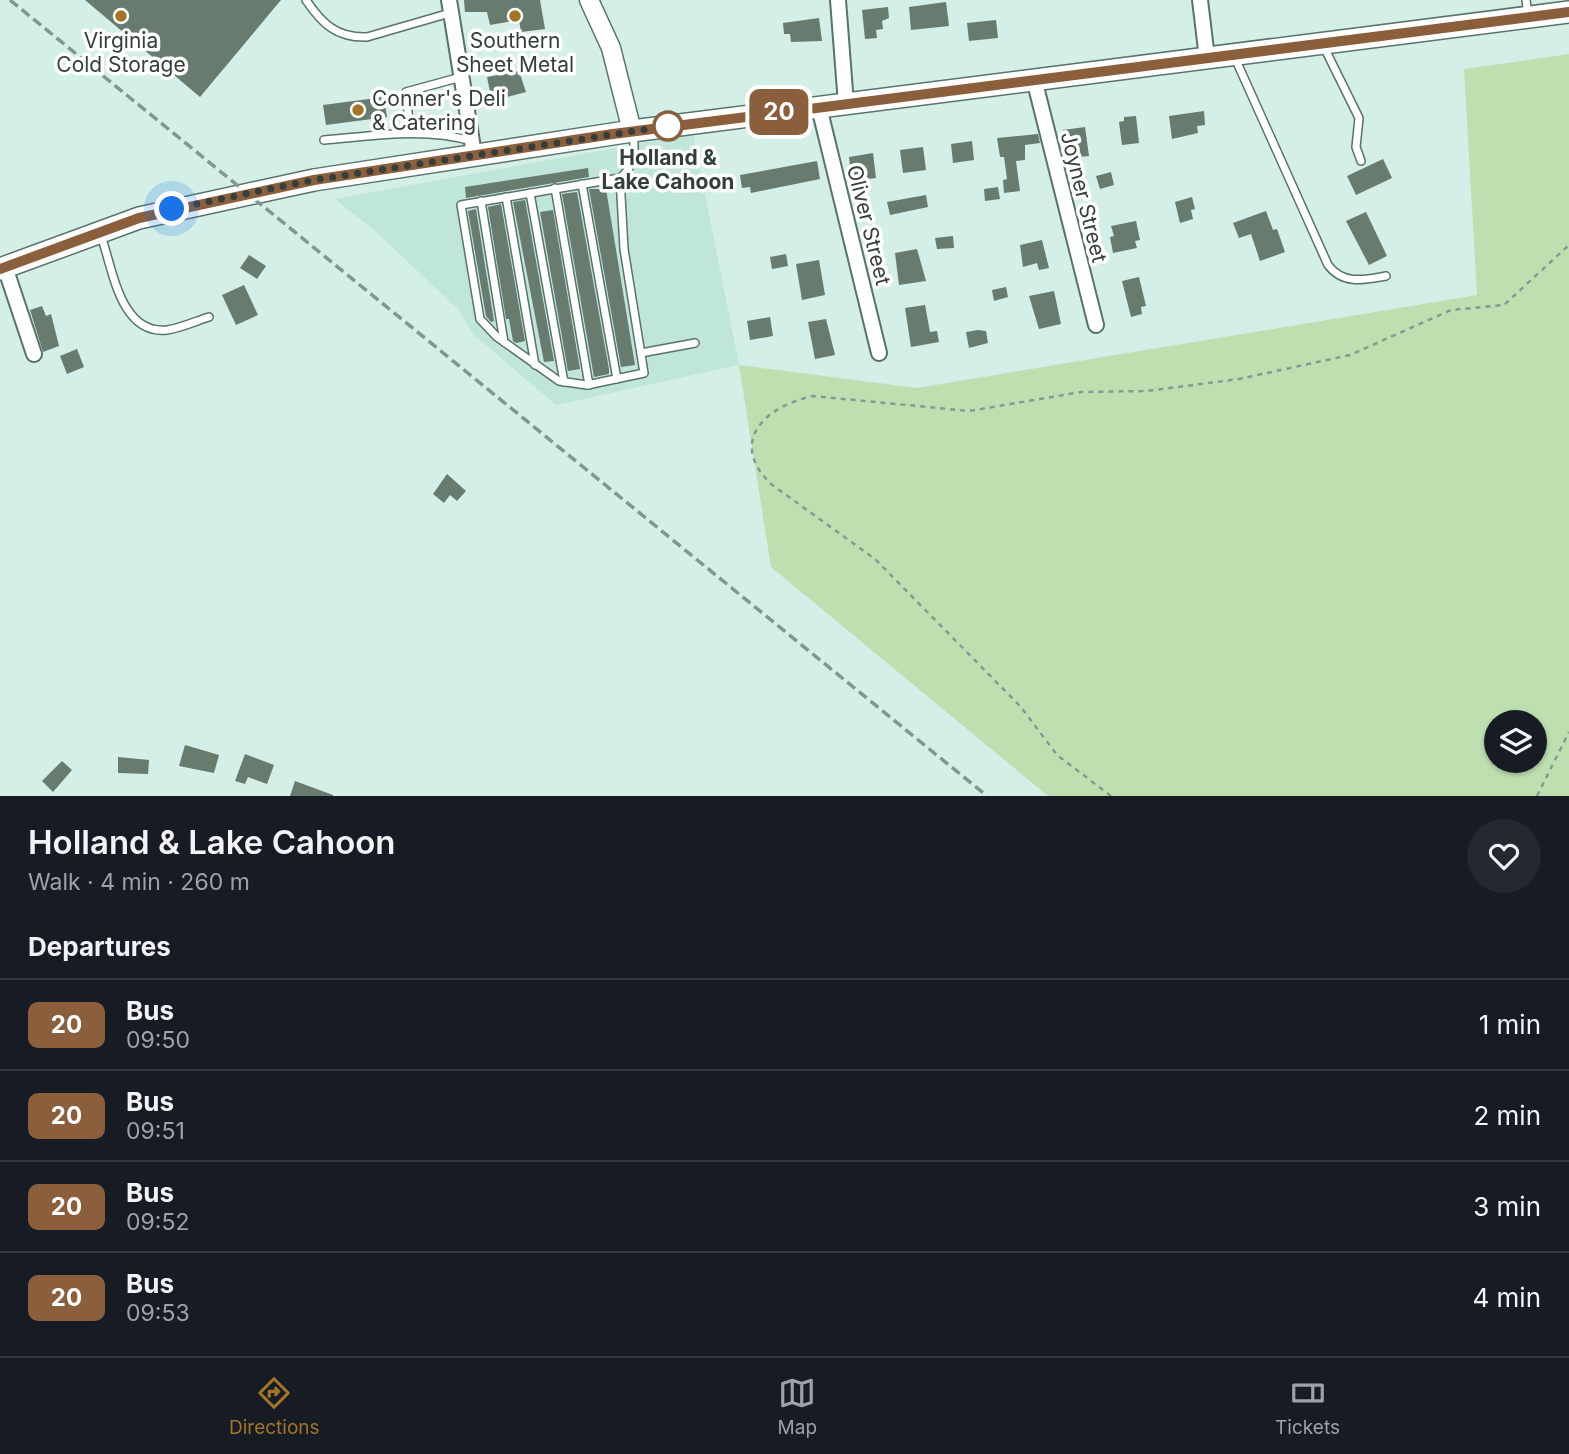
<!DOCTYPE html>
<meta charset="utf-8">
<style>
:root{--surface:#171b24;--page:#242831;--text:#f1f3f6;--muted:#9ea1a6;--line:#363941;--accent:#a27426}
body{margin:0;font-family:Inter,sans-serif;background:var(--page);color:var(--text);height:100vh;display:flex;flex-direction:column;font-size:26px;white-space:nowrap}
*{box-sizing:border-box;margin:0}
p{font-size:23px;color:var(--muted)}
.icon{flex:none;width:38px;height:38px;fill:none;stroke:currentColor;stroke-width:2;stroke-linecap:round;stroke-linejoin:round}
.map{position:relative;height:796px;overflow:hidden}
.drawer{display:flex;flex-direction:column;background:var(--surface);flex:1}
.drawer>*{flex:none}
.badge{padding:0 14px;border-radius:10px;font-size:24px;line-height:46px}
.tools{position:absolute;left:1484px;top:710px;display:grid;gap:14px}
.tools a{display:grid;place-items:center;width:63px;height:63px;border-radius:50%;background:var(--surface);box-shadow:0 2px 5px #0004;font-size:35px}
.you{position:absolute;width:35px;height:35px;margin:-18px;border:5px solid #fff;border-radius:50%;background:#1a73e8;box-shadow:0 0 0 10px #1a73e833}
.map>.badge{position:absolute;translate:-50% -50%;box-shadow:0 0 0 4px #fff}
h2{padding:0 28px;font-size:26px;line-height:63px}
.round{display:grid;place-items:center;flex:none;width:74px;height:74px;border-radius:37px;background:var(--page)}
.head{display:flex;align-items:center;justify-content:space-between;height:119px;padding:0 28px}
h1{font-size:33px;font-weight:600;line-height:52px}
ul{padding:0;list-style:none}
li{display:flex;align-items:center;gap:21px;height:91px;padding:0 28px;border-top:2px solid var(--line)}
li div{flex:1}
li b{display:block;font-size:26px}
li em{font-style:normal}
li .badge{min-width:77px;font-weight:700;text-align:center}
.menu{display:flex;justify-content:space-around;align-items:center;height:98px;border-top:2px solid var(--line);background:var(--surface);font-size:19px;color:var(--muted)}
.menu a{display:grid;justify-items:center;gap:4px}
.menu .selected{color:var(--accent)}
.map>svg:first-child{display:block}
.built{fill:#c0e5db}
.green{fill:#bee0b1;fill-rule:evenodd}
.building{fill:#677b6e}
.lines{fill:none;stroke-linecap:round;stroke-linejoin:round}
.service-casing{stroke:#5a726c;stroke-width:10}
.minor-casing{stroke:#5a726c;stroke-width:18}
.tertiary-casing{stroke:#5a726c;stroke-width:21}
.primary-casing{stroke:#5a726c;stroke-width:24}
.path{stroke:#869a94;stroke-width:2.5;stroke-dasharray:5 5;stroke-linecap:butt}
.service{stroke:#fff;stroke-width:7}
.minor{stroke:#fff;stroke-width:14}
.tertiary{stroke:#fff;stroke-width:18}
.primary{stroke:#fff;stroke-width:21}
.rail{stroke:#839690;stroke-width:3.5;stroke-dasharray:10 5;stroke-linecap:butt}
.line-casing{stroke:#fff;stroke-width:16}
.line{stroke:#8b5e3c;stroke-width:10}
.walk{stroke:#343f3c;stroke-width:7;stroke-dasharray:0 12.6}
.poi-dot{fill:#a27426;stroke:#fff;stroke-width:2.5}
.stop-dot{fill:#fff;stroke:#8b5e3c;stroke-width:3.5}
.labels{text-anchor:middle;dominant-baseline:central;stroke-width:7;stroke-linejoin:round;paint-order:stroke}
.poi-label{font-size:21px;fill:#343f3c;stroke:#fff}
.stop-label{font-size:21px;font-weight:bold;fill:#343f3c;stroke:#fff}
.street-label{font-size:21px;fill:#343f3c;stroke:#fff}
</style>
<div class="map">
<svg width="1569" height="796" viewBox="0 0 1569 796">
<rect width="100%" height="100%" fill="#d3efe7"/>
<!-- built -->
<path class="built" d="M693 134 739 365 556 405 473 334 459 310 374 230 335 199Z"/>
<!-- green -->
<path class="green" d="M1569 54V796H1048L771 567 739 365 917 388 1477 295 1464 69ZM1496 723H1535V761H1496Z"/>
<!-- building -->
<g class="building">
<path d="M85 0H281L200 97Z"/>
<path d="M464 0H540L545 29 521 32 519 20 490 25 487 12H465Z"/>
<path d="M946 2 949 26 911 30 909 7Z"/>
<path d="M888 7 889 18 882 21 883 29 876 30 877 38 865 39 862 10Z"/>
<path d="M819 18 822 41 791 42 790 34H784L783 23Z"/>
<path d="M996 20 998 38 969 41 967 23Z"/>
<path d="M519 71 526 92 492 101 487 77Z"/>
<path d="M384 97 387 117 326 125 323 105Z"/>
<path d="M1204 111 1205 125 1197 126 1198 133 1172 139 1169 116Z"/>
<path d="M1136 116 1139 143 1122 145 1119 122 1124 121V117Z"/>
<path d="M1085 127 1089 156 1079 157 1078 151 1066 153 1063 130Z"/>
<path d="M1038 134 1040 143 1025 145V160L1016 161 1020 191 1004 193 1003 180 1007 179 1004 157H1000L997 138Z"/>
<path d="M972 141 974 160 953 163 951 144Z"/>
<path d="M923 147 926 170 903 173 900 150Z"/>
<path d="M873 153 876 178 852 181 849 157Z"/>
<path d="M1383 159 1392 178 1356 195 1347 176Z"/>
<path d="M817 161 820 179 751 193 750 187 742 188 740 175Z"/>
<path d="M588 168 589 177 466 198 465 187Z"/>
<path d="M1111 172 1114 185 1100 189 1096 176Z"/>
<path d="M998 187 1000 199 985 201 984 189Z"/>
<path d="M589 189H606L635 365 621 367Z"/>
<path d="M577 192 609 369V374L594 377 562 194Z"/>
<path d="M926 195 928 207 890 215 887 202Z"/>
<path d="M1192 197 1195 209 1191 210 1193 219 1180 223 1175 202Z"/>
<path d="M525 200 554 361 544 362 513 202Z"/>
<path d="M501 204 525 341 516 343 513 341 509 319H506L488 207Z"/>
<path d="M476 209 494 321 491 322 486 316 468 211Z"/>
<path d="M553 210 580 369 568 371 540 212Z"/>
<path d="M1266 211 1273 230 1277 229 1285 252 1260 261 1251 234 1239 238 1233 223Z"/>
<path d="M1366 212 1387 256 1369 265 1346 221Z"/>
<path d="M1136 221 1140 240 1135 241 1137 248 1113 253 1110 237 1114 236 1111 226Z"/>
<path d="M953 236 954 248 937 249 935 238Z"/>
<path d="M1042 240 1049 268 1039 270 1037 263 1023 267 1020 245Z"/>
<path d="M917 249 926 281 899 285 895 253Z"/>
<path d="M786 254 788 266 772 269 770 257Z"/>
<path d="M249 255 266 266 257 279 240 268Z"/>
<path d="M819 260 825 295 802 300 796 264Z"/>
<path d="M1139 277 1146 306 1141 307 1142 314 1131 317 1122 281Z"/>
<path d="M244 285 258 315 236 325 222 295Z"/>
<path d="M1006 287 1008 297 994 301 992 290Z"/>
<path d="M1054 291 1061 324 1039 329 1029 296Z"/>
<path d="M925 305 930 332 937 331 939 342 911 347 905 308Z"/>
<path d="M42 306 46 316 51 314 59 346 43 352 30 310Z"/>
<path d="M770 317 773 336 750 340 747 321Z"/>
<path d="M826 319 835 355 815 359 808 322Z"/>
<path d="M978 330 986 331 988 343 969 348 966 332Z"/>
<path d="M77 349 84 367 67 374 60 356Z"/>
<path d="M447 474 466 491 457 501 450 495 444 503 433 494Z"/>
<path d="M185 745 219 755 214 773 179 766Z"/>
<path d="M245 754 274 765 267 784 248 777 245 784 235 781Z"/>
<path d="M118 757 149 760 148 774 118 773Z"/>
<path d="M62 761 72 770 53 792 42 781Z"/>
<path d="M295 781 333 795V796H290Z"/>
</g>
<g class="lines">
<defs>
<g id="service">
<path d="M306 0C322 24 337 38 367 37L450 13"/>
<path d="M1526 0 1528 16"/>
<path d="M1323 45 1359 118 1356 147 1361 161"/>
<path d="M1235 58 1328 265C1343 285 1364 280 1386 276"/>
<path d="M410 132 406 92 461 77"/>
<path d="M324 140C374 136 423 127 472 141"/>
<path d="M620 178 624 249 644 373 587 385 559 381 497 337 480 319 461 205 620 178C634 167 636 152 633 135"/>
<path d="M582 184 617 379"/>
<path d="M555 188 589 385"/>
<path d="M530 193 564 382"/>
<path d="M506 197 535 365"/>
<path d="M481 201 504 342"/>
<path d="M101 236C113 269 120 335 167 330 181 328 196 321 209 317"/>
<path d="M641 353 695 343"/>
</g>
<g id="minor">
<path d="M449 0 474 154"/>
<path d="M838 0 846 104"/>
<path d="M1200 0 1207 58"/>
<path d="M1034 79 1096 325"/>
<path d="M819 107 879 353"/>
<path d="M5 267 34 354"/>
</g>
<path id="tertiary" d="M589 0 611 48 632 131"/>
<path id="primary" d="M0 269 139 218 314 180 632 131 1569 12"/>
</defs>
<!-- service casing -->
<use href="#service" class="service-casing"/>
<!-- minor casing -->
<use href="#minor" class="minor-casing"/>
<!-- tertiary casing -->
<use href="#tertiary" class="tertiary-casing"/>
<!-- primary casing -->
<use href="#primary" class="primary-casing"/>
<!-- path -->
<g class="path">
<path d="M1111 796 1057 755 1020 706 875 559 771 484C727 441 766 406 813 396L969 411 1081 392 1147 391 1239 379 1350 355 1451 310 1504 305 1569 245"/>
<path d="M1537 796 1569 732"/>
</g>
<!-- service -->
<use href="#service" class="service"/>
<!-- minor -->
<use href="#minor" class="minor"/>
<!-- tertiary -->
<use href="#tertiary" class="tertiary"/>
<!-- primary -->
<use href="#primary" class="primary"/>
<!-- rail -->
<path class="rail" d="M10 0 987 796"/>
</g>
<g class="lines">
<defs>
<path id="line" d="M0 269 139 218 314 180 613 134 1569 12"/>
</defs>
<!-- line casing -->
<use href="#line" class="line-casing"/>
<!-- line -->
<use href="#line" class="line"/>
<!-- walk -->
<path class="walk" d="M172 209 314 180 668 126"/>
</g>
<!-- markers -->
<g class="poi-dot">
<circle cx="121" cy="16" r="7"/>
<circle cx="515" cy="16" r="7"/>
<circle cx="358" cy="110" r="7"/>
</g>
<circle class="stop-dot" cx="668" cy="126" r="14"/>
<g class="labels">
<!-- poi labels -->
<g class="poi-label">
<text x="121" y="40">Virginia<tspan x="121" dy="24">Cold Storage</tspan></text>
<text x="515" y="40">Southern<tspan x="515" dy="24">Sheet Metal</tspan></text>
<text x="372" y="98" text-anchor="start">Conner's Deli<tspan x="372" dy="24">&amp; Catering</tspan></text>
</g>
<!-- stop labels -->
<g class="stop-label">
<text x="668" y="157">Holland &amp;<tspan x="668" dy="24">Lake Cahoon</tspan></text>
</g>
<!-- street labels -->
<g class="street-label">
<text transform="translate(1084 197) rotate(76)">Joyner Street</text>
<text transform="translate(869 225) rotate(76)">Oliver Street</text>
</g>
</g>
</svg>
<div class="tools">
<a><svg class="icon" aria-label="layers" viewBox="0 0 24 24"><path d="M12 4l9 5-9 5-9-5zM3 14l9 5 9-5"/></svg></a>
</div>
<div class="you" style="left:172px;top:209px"></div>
<b class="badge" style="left:779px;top:112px;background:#8b5e3c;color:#fff">20</b>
</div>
<section class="drawer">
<div class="head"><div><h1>Holland &amp; Lake Cahoon</h1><p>Walk · 4 min · 260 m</p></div><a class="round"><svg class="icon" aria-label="heart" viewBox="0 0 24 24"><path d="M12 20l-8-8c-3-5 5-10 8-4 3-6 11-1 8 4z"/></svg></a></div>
<h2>Departures</h2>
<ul>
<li><span class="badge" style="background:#8b5e3c;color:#fff">20</span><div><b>Bus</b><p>09:50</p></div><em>1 min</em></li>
<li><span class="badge" style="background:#8b5e3c;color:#fff">20</span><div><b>Bus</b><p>09:51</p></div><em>2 min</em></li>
<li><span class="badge" style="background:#8b5e3c;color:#fff">20</span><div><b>Bus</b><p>09:52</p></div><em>3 min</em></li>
<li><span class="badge" style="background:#8b5e3c;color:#fff">20</span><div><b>Bus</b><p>09:53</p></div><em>4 min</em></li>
</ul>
</section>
<nav class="menu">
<a class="selected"><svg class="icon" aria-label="directions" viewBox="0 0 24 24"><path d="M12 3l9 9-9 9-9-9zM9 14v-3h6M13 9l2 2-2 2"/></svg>Directions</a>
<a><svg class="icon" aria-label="map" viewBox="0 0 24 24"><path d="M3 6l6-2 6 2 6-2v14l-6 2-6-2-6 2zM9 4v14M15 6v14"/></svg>Map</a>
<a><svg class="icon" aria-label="tickets" viewBox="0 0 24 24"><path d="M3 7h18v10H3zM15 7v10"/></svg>Tickets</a>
</nav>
